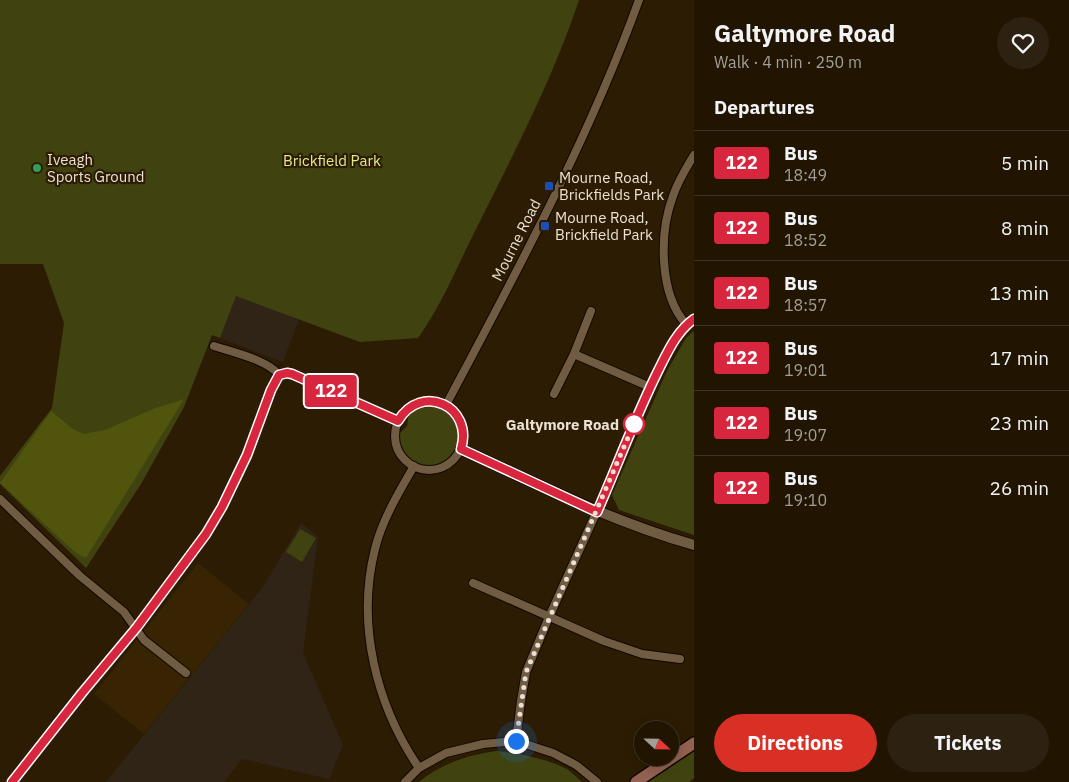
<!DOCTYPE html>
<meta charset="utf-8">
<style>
:root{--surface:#211502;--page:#2d2211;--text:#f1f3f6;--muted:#a29f99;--line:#3e3424;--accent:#d93025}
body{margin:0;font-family:"IBM Plex Sans",sans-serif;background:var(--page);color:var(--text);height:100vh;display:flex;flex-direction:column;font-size:19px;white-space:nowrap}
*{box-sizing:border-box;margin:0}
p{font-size:16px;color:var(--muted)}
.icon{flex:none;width:28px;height:28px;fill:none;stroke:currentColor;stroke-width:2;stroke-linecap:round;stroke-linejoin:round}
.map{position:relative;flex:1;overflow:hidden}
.drawer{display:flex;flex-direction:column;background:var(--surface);width:375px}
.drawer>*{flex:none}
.badge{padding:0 10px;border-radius:4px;font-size:18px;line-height:32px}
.needle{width:32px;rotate:112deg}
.tools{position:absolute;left:634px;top:721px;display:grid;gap:10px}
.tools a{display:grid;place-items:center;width:45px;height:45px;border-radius:50%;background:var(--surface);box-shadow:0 2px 12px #0003,0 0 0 1px var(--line);font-size:25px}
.you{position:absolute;width:25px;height:25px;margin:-12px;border:4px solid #fff;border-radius:50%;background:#1a73e8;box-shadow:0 0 0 8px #1a73e833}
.map>.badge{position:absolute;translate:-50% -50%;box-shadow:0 0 0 2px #fff}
h2{padding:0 20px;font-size:19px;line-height:45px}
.round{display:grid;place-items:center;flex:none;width:52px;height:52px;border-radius:26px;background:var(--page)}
.headline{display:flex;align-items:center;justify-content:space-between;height:85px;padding:0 20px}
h1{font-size:24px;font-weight:700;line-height:38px}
.cta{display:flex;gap:10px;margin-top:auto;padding:10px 20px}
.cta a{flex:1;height:58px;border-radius:30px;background:var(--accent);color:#fff;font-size:20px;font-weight:700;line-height:58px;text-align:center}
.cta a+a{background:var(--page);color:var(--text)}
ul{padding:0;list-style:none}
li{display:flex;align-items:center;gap:15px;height:65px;padding:0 20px;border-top:1px solid var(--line)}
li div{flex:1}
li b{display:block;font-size:19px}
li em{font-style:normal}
li .badge{min-width:55px;font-weight:700;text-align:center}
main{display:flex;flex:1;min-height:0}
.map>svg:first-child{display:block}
.built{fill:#382402}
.industrial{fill:#302416}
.green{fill:#404310}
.forest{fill:#50540c}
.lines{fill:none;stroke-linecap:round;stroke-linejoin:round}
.minor-casing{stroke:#140600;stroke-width:10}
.tertiary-casing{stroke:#140600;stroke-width:12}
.secondary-casing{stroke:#140600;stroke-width:14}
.minor{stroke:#6f5c42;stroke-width:8}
.tertiary{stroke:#6f5c42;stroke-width:10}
.secondary{stroke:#926151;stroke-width:11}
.line-casing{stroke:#fff;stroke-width:11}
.line{stroke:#d7263d;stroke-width:8}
.walk{stroke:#ebe1d2;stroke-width:5;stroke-dasharray:0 9}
.leisure-dot{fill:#2e9e5b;stroke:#2c1c03;stroke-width:2}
.transit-dot{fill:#1a4fb4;stroke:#2c1c03;stroke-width:2}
.stop-dot{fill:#fff;stroke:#d7263d;stroke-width:2.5}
.labels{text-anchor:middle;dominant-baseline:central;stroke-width:4.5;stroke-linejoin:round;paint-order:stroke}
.poi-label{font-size:15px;fill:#ebe1d2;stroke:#2c1c03;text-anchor:start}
.park-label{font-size:15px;fill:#e2e98a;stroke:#2c1c03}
.street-label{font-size:15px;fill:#ebe1d2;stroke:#2c1c03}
.stop-label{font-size:15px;font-weight:bold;fill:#ebe1d2;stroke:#2c1c03;text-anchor:end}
</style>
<main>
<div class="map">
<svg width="694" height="782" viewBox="0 0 694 782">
<rect width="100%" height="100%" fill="#2c1c03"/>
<!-- built -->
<path class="built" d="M198 563 249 604 144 734 94 694Z"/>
<!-- industrial -->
<g class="industrial">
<path d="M236 295 299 319 283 362 220 338Z"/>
<path d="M301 523 318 537 303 653 343 745 329 779 242 759 224 782H106L263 587Z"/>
</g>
<!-- green -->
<g class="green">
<path d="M0 0H579C553 78 515 151 478 225 459 262 442 305 418 338L360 342 236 296 220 338 212 335 184 407 141 484 86 568 0 484V476L52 408 64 323 43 264H0Z"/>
<path d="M694 331V535L619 510 612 495 667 371 686 338Z"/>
<path d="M425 406C481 404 459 485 415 462 404 457 400 445 399 434L407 426 409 414 414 410Z"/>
<path d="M300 529 316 538 302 562 286 552Z"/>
<path d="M694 748V778L689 782H647Z"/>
<path d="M497 751C521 754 545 758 567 769 572 772 577 778 582 782H419C442 763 468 755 497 751Z"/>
</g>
<!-- forest -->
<path class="forest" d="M184 399 86 558 76 553 0 483 51 411 73 429 84 434 105 430 153 409Z"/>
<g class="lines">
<defs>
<g id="minor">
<path d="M686 324C659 294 659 233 673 196 678 181 686 168 694 155"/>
<path d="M214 346C232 352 268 360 279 375"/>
<path d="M574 354 650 387"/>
<path d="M279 375 287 373 292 374 398 421"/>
<path d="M554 394 574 354 591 311"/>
<circle cx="429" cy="436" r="34"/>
<path d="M446 405C516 273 588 141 639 0"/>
<path d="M414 466C399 492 382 520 375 549 356 624 376 705 419 768"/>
<path d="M0 499 80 576 124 612 144 640 186 673"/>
<path d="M473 583 604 641 642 654 680 659"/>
<path d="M516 741 521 701 526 672 549 617 597 511 650 387 676 338 686 324 694 319"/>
<path d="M12 782 82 693 137 627 206 534 222 507 247 455 271 390 279 375"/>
<path d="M405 782 419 768 446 753 483 744 516 741 553 753 576 765 597 782"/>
</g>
<path id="tertiary" d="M461 449C537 484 613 522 694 545"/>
<path id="secondary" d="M636 782 694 743"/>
</defs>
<!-- minor casing -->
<use href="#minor" class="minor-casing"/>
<!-- tertiary casing -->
<use href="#tertiary" class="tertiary-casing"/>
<!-- secondary casing -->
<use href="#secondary" class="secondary-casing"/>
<!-- minor -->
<use href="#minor" class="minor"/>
<!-- tertiary -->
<use href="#tertiary" class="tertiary"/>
<!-- secondary -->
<use href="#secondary" class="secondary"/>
</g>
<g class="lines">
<defs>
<path id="line" d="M12 782 82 693 137 627 206 534 222 507 247 455 271 390 279 375 287 373 292 374 398 421C421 382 474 406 461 449L597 512C618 464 636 415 659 369 668 351 677 331 694 319"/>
</defs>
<!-- line casing -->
<use href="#line" class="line-casing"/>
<!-- line -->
<use href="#line" class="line"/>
<!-- walk -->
<path class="walk" d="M516 741 526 672 634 424"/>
</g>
<!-- markers -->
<circle class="leisure-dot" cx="37" cy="168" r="5"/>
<g class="transit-dot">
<rect x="544" y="181" width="10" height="10" rx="2.5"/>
<rect x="540" y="221" width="10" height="10" rx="2.5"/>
</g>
<circle class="stop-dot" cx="634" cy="424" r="10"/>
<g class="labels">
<!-- poi labels -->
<g class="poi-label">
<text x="47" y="159">Iveagh<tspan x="47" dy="17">Sports Ground</tspan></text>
<text x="559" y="177">Mourne Road,<tspan x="559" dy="17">Brickfields Park</tspan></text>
<text x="555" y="217">Mourne Road,<tspan x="555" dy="17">Brickfield Park</tspan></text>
</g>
<!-- park labels -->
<g class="park-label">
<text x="332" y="160">Brickfield Park</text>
</g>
<!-- street labels -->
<g class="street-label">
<text transform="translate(516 240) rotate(-63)">Mourne Road</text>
</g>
<!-- stop labels -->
<g class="stop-label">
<text x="619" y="424">Galtymore Road</text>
</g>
</g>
</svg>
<div class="tools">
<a><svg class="needle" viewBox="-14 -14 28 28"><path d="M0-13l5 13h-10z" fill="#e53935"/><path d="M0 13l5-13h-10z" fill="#a29f99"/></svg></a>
</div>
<div class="you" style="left:516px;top:741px"></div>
<b class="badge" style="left:331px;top:391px;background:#d7263d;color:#fff">122</b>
</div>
<section class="drawer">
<div class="headline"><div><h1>Galtymore Road</h1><p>Walk · 4 min · 250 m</p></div><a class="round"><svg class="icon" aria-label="heart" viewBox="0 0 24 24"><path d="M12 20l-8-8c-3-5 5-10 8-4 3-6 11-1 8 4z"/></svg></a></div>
<h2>Departures</h2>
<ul>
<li><span class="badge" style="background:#d7263d;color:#fff">122</span><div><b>Bus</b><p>18:49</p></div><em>5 min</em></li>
<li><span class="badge" style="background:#d7263d;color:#fff">122</span><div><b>Bus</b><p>18:52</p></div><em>8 min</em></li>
<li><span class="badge" style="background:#d7263d;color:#fff">122</span><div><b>Bus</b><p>18:57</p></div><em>13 min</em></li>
<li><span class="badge" style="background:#d7263d;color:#fff">122</span><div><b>Bus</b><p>19:01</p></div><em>17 min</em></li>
<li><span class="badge" style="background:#d7263d;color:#fff">122</span><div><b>Bus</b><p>19:07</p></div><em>23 min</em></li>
<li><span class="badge" style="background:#d7263d;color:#fff">122</span><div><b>Bus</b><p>19:10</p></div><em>26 min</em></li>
</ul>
<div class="cta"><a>Directions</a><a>Tickets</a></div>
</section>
</main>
